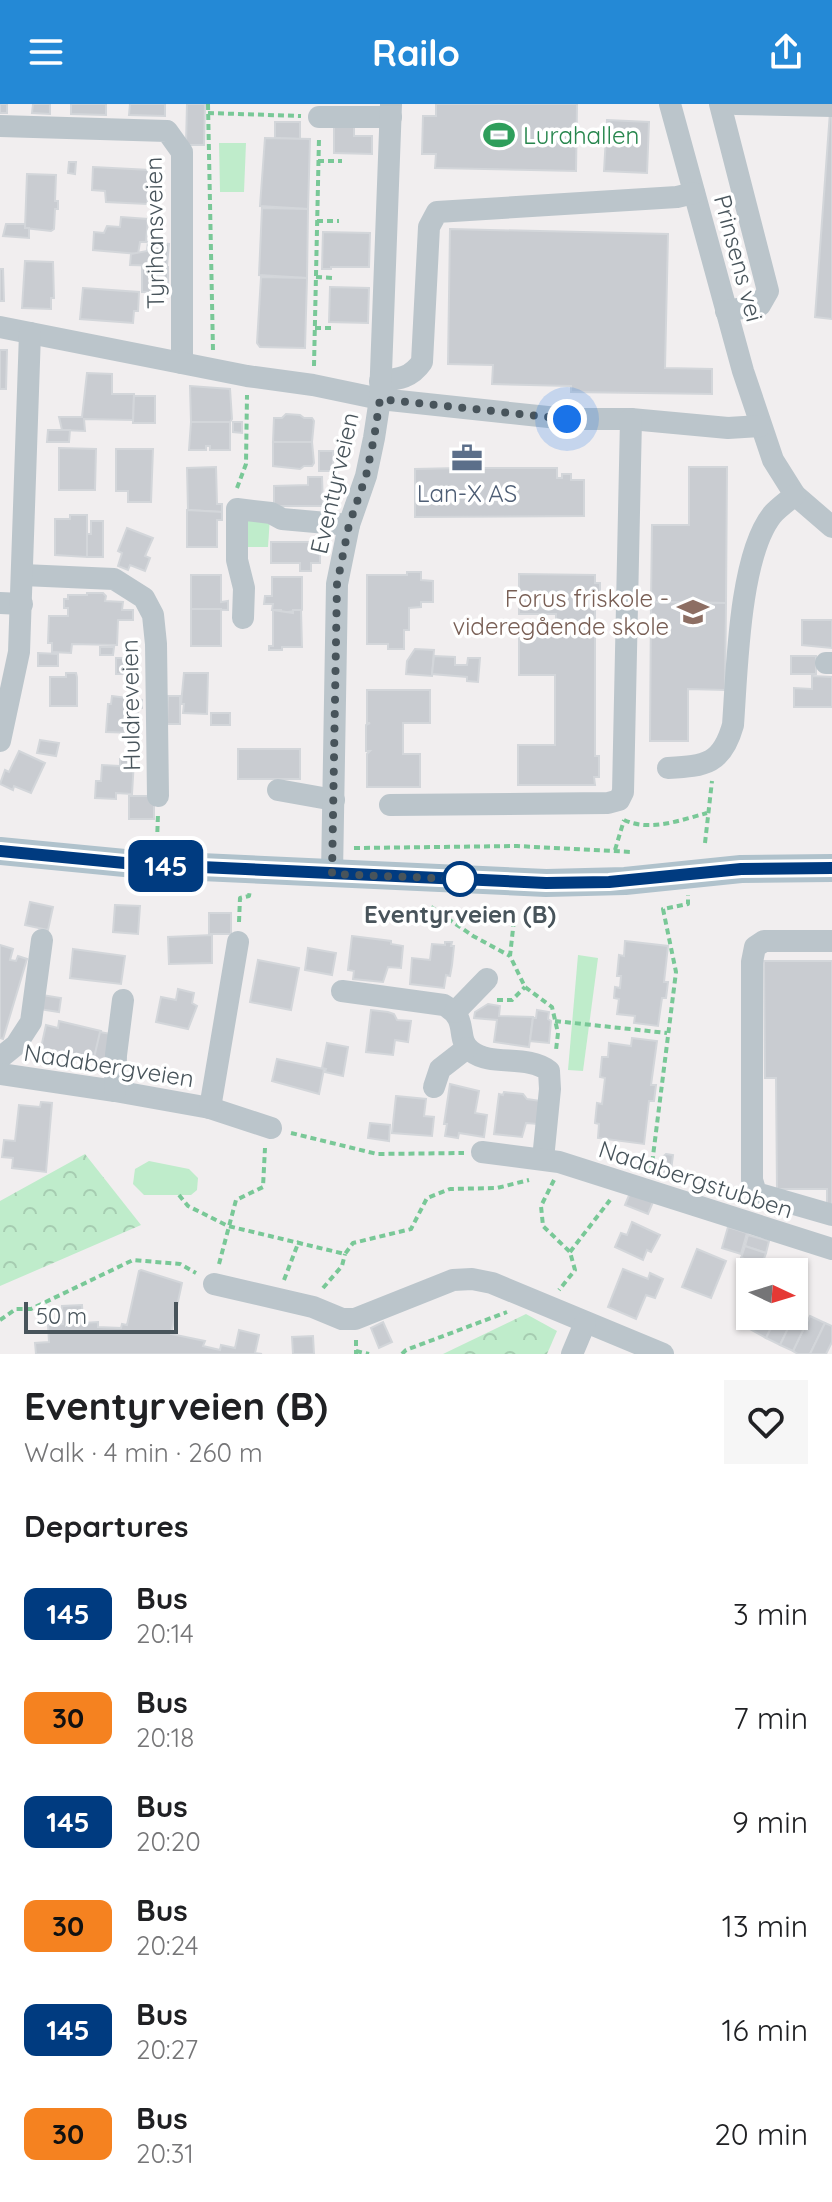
<!DOCTYPE html>
<meta charset="utf-8">
<style>
:root{--surface:#fff;--page:#f6f6f6;--text:#202124;--muted:#757577;--accent:#2489d6}
body{margin:0;font-family:Quicksand,sans-serif;background:var(--page);color:var(--text);height:100vh;display:flex;flex-direction:column;font-size:30px;white-space:nowrap}
*{box-sizing:border-box;margin:0}
p{font-size:26px;color:var(--muted)}
.icon{flex:none;width:44px;height:44px;fill:none;stroke:currentColor;stroke-width:2;stroke-linecap:round;stroke-linejoin:round}
.map{position:relative;height:1250px;overflow:hidden}
.sheet{display:flex;flex-direction:column;background:var(--surface);flex:1}
.sheet>*{flex:none}
.badge{padding:0 16px;border-radius:12px;font-size:28px;line-height:52px}
.needle{width:52px;rotate:94deg}
.fabs{position:absolute;left:736px;top:1154px;display:grid;gap:16px}
.fabs a{display:grid;place-items:center;width:72px;height:72px;border-radius:0px;background:var(--surface);box-shadow:0 2px 6px #0004;font-size:40px}
.scale{position:absolute;left:24px;bottom:20px;width:154px;box-sizing:border-box;padding-left:8px;border:4px solid #48545b;border-top:0;font-size:22px;line-height:28px;white-space:nowrap;color:#48545b;-webkit-text-stroke:6px #fff;paint-order:stroke}
.you{position:absolute;width:40px;height:40px;margin:-20px;border:6px solid #fff;border-radius:50%;background:#1a73e8;box-shadow:0 0 0 12px #1a73e833}
.map>.badge{position:absolute;translate:-50% -50%;box-shadow:0 0 0 4px #fff}
h2{padding:0 24px;font-size:30px;line-height:72px}
.round{display:grid;place-items:center;flex:none;width:84px;height:84px;border-radius:0px;background:var(--page)}
.overview{display:flex;align-items:center;justify-content:space-between;height:136px;padding:0 24px}
h1{font-size:38px;font-weight:800;line-height:60px}
ul{padding:0;list-style:none}
li{display:flex;align-items:center;gap:24px;height:104px;padding:0 24px}
li div{flex:1}
li b{display:block;font-size:30px}
li em{font-style:normal}
li .badge{min-width:88px;font-weight:700;text-align:center}
header{display:flex;justify-content:space-between;align-items:center;height:104px;padding:0 24px;background:var(--accent);color:#fff;font-size:36px;font-weight:800}
.map>svg:first-child{display:block}
.forest{fill:url(#forest-crowns)}
.park{fill:#bfeccb}
.building{fill:#c9ccd1;stroke:#d3d6da;stroke-width:2}
.lines{fill:none;stroke-linecap:round;stroke-linejoin:round}
.path{stroke:#79c897;stroke-width:4;stroke-dasharray:6 4;stroke-linecap:butt}
.minor{stroke:#bbc5cb;stroke-width:22}
.major{stroke:#b0c2cc;stroke-width:28}
.line-casing{stroke:#fff;stroke-width:18}
.line{stroke:#003b80;stroke-width:12}
.walk{stroke:#48545b;stroke-width:8;stroke-dasharray:0 14.4}
.stop-dot{fill:#fff;stroke:#003b80;stroke-width:4}
.labels{text-anchor:middle;dominant-baseline:central;stroke-width:7;stroke-linejoin:round;paint-order:stroke}
.leisure-label{font-size:24px;fill:#27864d;stroke:#fff;text-anchor:start}
.street-label{font-size:24px;fill:#48545b;stroke:#fff}
.service-label{font-size:24px;fill:#4e5e75;stroke:#fff}
.education-label{font-size:24px;fill:#785e54;stroke:#fff;text-anchor:end}
.stop-label{font-size:24px;font-weight:bold;fill:#48545b;stroke:#fff}
</style>
<header><svg class="icon" aria-label="menu" viewBox="0 0 24 24"><path d="M4 6h16M4 12h16M4 18h16"/></svg>Railo<svg class="icon" aria-label="share" viewBox="0 0 24 24"><path d="M12 15V3M7 8l5-5 5 5M5 13v7h14v-7"/></svg></header>
<div class="map">
<svg width="832" height="1250" viewBox="0 0 832 1250">
<defs>
<pattern id="forest-crowns" width="20" height="18" patternUnits="userSpaceOnUse" patternTransform="scale(2)"><rect width="20" height="18" fill="#bfeccb"/><path d="M2 6a3 3 0 1 1 6 0M12 15a3 3 0 1 1 6 0" fill="none" stroke="#a6ccb1"/></pattern>
</defs>
<rect width="100%" height="100%" fill="#f1eeef"/>
<!-- forest -->
<g class="forest">
<path d="M85 1050 141 1121 0 1182V1097Z"/>
<path d="M526 1210 557 1227 547 1250H443Z"/>
</g>
<!-- park -->
<g class="park">
<path d="M219 39H246L244 88H220Z"/>
<path d="M243 413H270L268 443H244Z"/>
<path d="M578 851 598 854 583 967 568 966Z"/>
<path d="M149 1057 189 1065 198 1074 197 1086 191 1091H144L133 1080 135 1065Z"/>
</g>
<!-- building -->
<g class="building">
<rect x="0" y="0" width="7" height="9"/>
<path d="M33 0H50V10L32 9Z"/>
<path d="M71 0H106V11L71 10Z"/>
<path d="M130 0H165V12L129 11Z"/>
<path d="M187 0H205L204 41H186Z"/>
<path d="M436 0H577L576 67 435 64 436 50H422L423 12H436Z"/>
<path d="M830 8H832V215L815 213Z"/>
<path d="M607 16 649 18 647 69 604 67Z"/>
<path d="M275 18H300V35L275 34Z"/>
<path d="M334 22 354 23V32H372V50L334 49Z"/>
<path d="M265 34 310 35 308 105 260 102Z"/>
<path d="M69 58H76L75 70 68 69Z"/>
<path d="M93 63 150 66 147 100 106 98 105 87 92 86Z"/>
<path d="M27 70 56 71 55 97H58V105H55L54 125 51 127 25 124Z"/>
<path d="M262 104 308 105 307 174 259 171Z"/>
<path d="M121 113 148 115 146 138H140L138 150 93 146 94 128 104 129 107 122 120 123Z"/>
<path d="M6 120H25V124H29V134L3 132Z"/>
<path d="M450 125 668 130 665 264 712 265V290L571 288V282L492 280 493 261 448 260Z"/>
<path d="M323 128 370 129 369 163H331V165H322Z"/>
<path d="M148 138 169 140 167 162 130 161 131 150 147 147Z"/>
<path d="M25 157 53 158 54 194H51V205L22 204Z"/>
<rect x="142" y="163" width="26" height="25"/>
<path d="M0 165H3L4 197H0Z"/>
<path d="M261 173 307 174 305 244 260 243 257 239Z"/>
<path d="M330 183 369 184 368 219 329 218Z"/>
<path d="M83 184 139 188 138 207H134L133 219 80 215Z"/>
<path d="M0 246H7L6 285H0Z"/>
<path d="M87 269 112 270V290H134L133 316 84 315 85 327 62 326 59 313H82Z"/>
<path d="M190 282 230 285 232 315 230 318H191Z"/>
<path d="M134 292H155V319H133Z"/>
<path d="M286 310 300 311 304 314H312L314 317 312 338H273L274 314H282Z"/>
<path d="M191 318H230V346H210V342H206V346H189Z"/>
<path d="M233 318H242V329L233 328Z"/>
<path d="M48 326H70L69 338H47Z"/>
<path d="M273 338H312L314 359 312 362H304L300 365 273 362Z"/>
<path d="M59 344 96 345 95 386H59Z"/>
<path d="M116 345H153L151 398H128V387H116Z"/>
<rect x="319" y="347" width="14" height="20"/>
<path d="M459 350H475V364H557V374H562V370H571V376H584V412L415 413V365L459 364Z"/>
<path d="M216 363 217 400H222V408L188 406 187 364Z"/>
<path d="M689 363H727L726 499 651 498 652 421H689Z"/>
<path d="M308 373H322L323 402H274V382L308 381Z"/>
<path d="M187 406 222 408V416H217V443H187Z"/>
<path d="M70 411H87V453L55 451V415H70Z"/>
<path d="M91 417H103V453H87V430H91Z"/>
<path d="M127 424 153 434 145 452 150 454 145 467 130 461 128 466 118 462 122 449 118 447Z"/>
<path d="M271 438H320V459H311V467H300V459H271Z"/>
<path d="M407 468H421V476L433 477V498H421V503L409 504V526H404V545H388V540H367V471H407Z"/>
<path d="M519 470 595 471V479H600V499H595V652H599V673H594L595 681H518V641H555V571H519V531H556V510H519Z"/>
<path d="M191 471H221V498L228 497V506L191 505Z"/>
<path d="M272 473H302V506L281 509V506H272L273 500H264L265 492H272Z"/>
<path d="M87 489H103L106 492 105 497 123 498 122 506H133V516H118L117 541 72 540 71 549 52 548V539H48L49 512H68V504H64V495H68V491H87Z"/>
<path d="M651 498 726 499 725 586 688 585V637H650Z"/>
<rect x="191" y="505" width="30" height="37"/>
<path d="M273 506 293 509V506H301L302 543H282V546H269V542H273Z"/>
<path d="M802 516H832V544L802 541Z"/>
<path d="M100 543H114L113 551H100Z"/>
<path d="M415 545 434 546 432 572 406 570 407 557Z"/>
<path d="M38 549 58 550V562H38Z"/>
<path d="M434 552 455 553V561H467L468 554H480L478 578 467 577V573L432 570Z"/>
<rect x="791" y="552" width="25" height="18"/>
<rect x="116" y="554" width="23" height="16"/>
<path d="M66 569H76L77 573V602H50V573H66Z"/>
<path d="M184 569H208L207 610 183 609 184 600H181Z"/>
<path d="M812 572 832 573V603H794V584L812 585Z"/>
<path d="M367 586H430V619H403V650H420V683H367V650L370 647H366V621L370 619H367Z"/>
<path d="M112 592 142 596V604H138L137 629 106 628 108 600H111Z"/>
<path d="M168 592H180V620H167Z"/>
<rect x="211" y="609" width="19" height="12"/>
<path d="M40 636 59 639 56 652 37 649Z"/>
<rect x="238" y="645" width="62" height="30"/>
<path d="M19 647 45 659 31 689 14 682 13 686 0 680 5 666 9 668Z"/>
<path d="M120 655 134 656 132 690 116 689V695L95 694 96 677H101L102 661 120 662Z"/>
<rect x="129" y="692" width="25" height="23"/>
<path d="M30 798 53 803 48 826 25 821Z"/>
<path d="M115 801 140 802 138 830 113 828Z"/>
<rect x="209" y="809" width="22" height="21"/>
<path d="M212 831V859L169 860 168 833Z"/>
<path d="M352 832 391 837V840L403 842 401 864 388 863 383 878 353 875 354 867 348 866Z"/>
<path d="M625 837 668 842 664 878H668L666 894H662L658 922 634 919 635 912 617 910 619 895 614 894 615 883 620 884 621 872H617L619 851 624 852Z"/>
<path d="M445 838H452L451 842H454L452 861 450 872 446 871 444 884 410 880 412 854 430 856 432 840 445 841Z"/>
<path d="M0 841 13 845 10 856 16 857 18 852 27 855 3 935 0 934Z"/>
<path d="M308 844 336 849 332 871 305 866Z"/>
<path d="M73 845 125 852 121 880 70 874Z"/>
<path d="M258 856 299 864 291 906 250 898Z"/>
<path d="M764 857H832V1103H827V1085H777L776 974H765Z"/>
<path d="M178 885 194 889 192 899 197 902 188 925 156 918 161 893 176 896Z"/>
<path d="M42 891 61 894 59 908 39 905Z"/>
<path d="M488 900 500 902 499 912 533 913 529 943 494 938 497 916 474 914 475 908Z"/>
<path d="M371 906 388 908 394 910 397 916 411 917 408 938 395 936 393 951 366 948Z"/>
<path d="M537 906 549 908 548 915 551 917 549 939 530 937 533 914H536Z"/>
<path d="M59 917 101 927 94 955 41 944 46 921 58 924Z"/>
<path d="M100 928 116 931 110 957 94 954Z"/>
<path d="M632 934 657 937 651 981H656L654 997H649L644 1040 598 1034 599 1020 595 1019 597 999 602 1000 605 974 600 973 602 953H608L609 939 631 942Z"/>
<path d="M327 939 348 943 343 972 325 968 326 965 322 964Z"/>
<path d="M277 955 324 965 319 990 272 977Z"/>
<path d="M450 980 479 987 475 1009 487 1011 484 1033 459 1029 458 1034 445 1032 447 1020H444Z"/>
<path d="M504 988 523 990 527 995 541 997 538 1020 526 1019 522 1033 494 1030 499 990 503 991Z"/>
<path d="M396 992 426 995 424 1012 434 1013 432 1032 392 1029Z"/>
<path d="M41 998 52 999 46 1068 12 1064 13 1054 2 1053 4 1036 15 1037 19 1001 40 1003Z"/>
<path d="M370 1019 390 1021 389 1037 368 1034Z"/>
<path d="M666 1050 673 1051 670 1074 663 1073 658 1069 659 1056Z"/>
<path d="M630 1089 653 1098 648 1110 625 1101Z"/>
<path d="M632 1118 660 1131 651 1148 647 1146 643 1156 615 1143 621 1129 627 1131Z"/>
<path d="M728 1123 747 1129 741 1150 722 1144Z"/>
<path d="M748 1131 769 1137 766 1149 745 1142Z"/>
<path d="M745 1142 766 1149 762 1160 741 1154Z"/>
<path d="M697 1145 726 1157 711 1194 682 1183Z"/>
<path d="M741 1154 762 1160 760 1168 739 1163Z"/>
<path d="M623 1165 648 1175 650 1169 663 1175 655 1194 646 1191 636 1215 608 1203Z"/>
<path d="M141 1166 182 1179 171 1230 205 1237 203 1242 220 1246 221 1241 235 1244 239 1226 259 1231 255 1249 262 1250H36L35 1239 49 1238 48 1221 63 1220 62 1202 82 1201 83 1219 98 1218V1223L121 1224 122 1220 127 1221 139 1167Z"/>
<path d="M750 1201V1212H777L766 1234 741 1220Z"/>
<path d="M777 1212H794L780 1241 766 1234Z"/>
<path d="M810 1212 825 1219 810 1250H798L793 1247Z"/>
<path d="M793 1214 806 1220 793 1247 780 1241Z"/>
<path d="M383 1218 392 1238 379 1244 371 1224Z"/>
<path d="M825 1219 832 1222V1238L826 1250H810Z"/>
<path d="M313 1232 314 1250H293L292 1233Z"/>
</g>
<g class="lines">
<!-- path -->
<g class="path">
<path d="M208 0 213 247"/>
<path d="M208 9 301 12"/>
<path d="M318 57H342"/>
<path d="M317 117H339"/>
<path d="M316 173 333 174"/>
<path d="M315 224H335"/>
<path d="M314 262 319 34"/>
<path d="M237 384 246 360 247 291"/>
<path d="M624 716C650 728 681 716 707 709"/>
<path d="M157 738 158 710"/>
<path d="M705 739 712 677"/>
<path d="M354 744 517 742 632 748"/>
<path d="M615 746 624 716"/>
<path d="M431 803 473 832 510 852"/>
<path d="M515 807 510 852 525 883 552 903 558 929 556 946"/>
<path d="M239 818 240 794 249 792 250 786"/>
<path d="M497 896H512L525 883"/>
<path d="M555 917 667 929"/>
<path d="M291 1029 377 1050 464 1049"/>
<path d="M651 1068 676 868 663 805 688 800V791"/>
<path d="M554 1076 541 1102 543 1122 570 1148 575 1166 559 1186"/>
<path d="M179 1091 188 1102 228 1122 345 1150 353 1139 411 1125 427 1094 450 1085 497 1084 529 1076"/>
<path d="M570 1148 610 1096"/>
<path d="M219 1160 236 1096 263 1083 265 1044"/>
<path d="M284 1176 299 1137"/>
<path d="M323 1184 342 1162 345 1150"/>
<path d="M0 1216 16 1205H31L133 1156 180 1160 196 1169"/>
<path d="M356 1236V1250"/>
<path d="M356 1247 369 1250"/>
<path d="M402 1250 406 1246 507 1208"/>
</g>
<!-- minor -->
<g class="minor">
<path d="M670 0 743 267 773 356 795 391 832 423"/>
<path d="M720 0 768 187 760 201 726 207"/>
<path d="M736 0 832 2"/>
<path d="M319 13H391"/>
<path d="M0 22 167 27 182 48V259"/>
<path d="M0 223 247 272 313 281 380 295 567 315H631L728 324 760 322"/>
<path d="M380 277C399 275 411 274 422 258L429 123 437 108 677 93 694 89"/>
<path d="M23 471 114 475 144 494 153 511 156 540 158 692"/>
<path d="M0 499 22 500"/>
<path d="M243 514 244 484 237 456V405L271 409 282 415 349 421"/>
<path d="M826 559H832"/>
<path d="M0 637 19 548 30 229"/>
<path d="M668 664C706 662 722 660 733 621 737 567 739 453 772 411 778 404 788 397 795 391"/>
<path d="M278 686 334 696"/>
<path d="M390 701 608 699 619 696 623 688 631 315"/>
<path d="M332 770 337 480 349 421 366 372 374 334 380 295 391 0"/>
<path d="M832 837H764L755 843 752 858V1076L756 1089 832 1111"/>
<path d="M342 887 444 901C471 916 454 934 471 947 491 963 527 950 549 967L550 985 543 1055"/>
<path d="M455 908 487 875"/>
<path d="M0 954 16 941 31 918 42 836"/>
<path d="M0 970 115 987 210 1004 271 1024"/>
<path d="M434 983 440 965 467 944"/>
<path d="M115 987 116 951 123 896"/>
<path d="M210 1004 238 838"/>
<path d="M482 1048 559 1058 832 1145"/>
<path d="M214 1180 313 1203 342 1215H355L453 1176 472 1175 492 1179 663 1250"/>
<path d="M572 1250 585 1219"/>
</g>
<!-- major -->
<path class="major" d="M0 747 135 760 546 779 625 777 741 765 832 764"/>
</g>
<g class="lines">
<defs>
<path id="line" d="M0 747 135 760 546 779 609 778 741 765 832 764"/>
</defs>
<!-- line casing -->
<use href="#line" class="line-casing"/>
<!-- line -->
<use href="#line" class="line"/>
<!-- walk -->
<path class="walk" d="M460 775 332 770 337 480 349 421 366 372 374 334 380 295 567 315"/>
</g>
<!-- icons -->
<defs>
<symbol id="stadium-bare" viewBox="-9 -9 18 18"><path d="M0-5a6.5 5 0 1 0 0 10a6.5 5 0 1 0 0-10ZM-3.5-1.8h7v3.6h-7Z" fill="#2e9e5b" stroke="#fff" stroke-width="2.5" paint-order="stroke"/></symbol>
<symbol id="office-bare" viewBox="-9 -9 18 18"><path d="M-6-3h4V-5.5h4V-3h4V5H-6ZM-1-4.5V-3h2v-1.5ZM-6 0V1H6V0Z" fill="#5c6f8a" stroke="#fff" stroke-width="2.5" paint-order="stroke"/></symbol>
<symbol id="school-bare" viewBox="-9 -9 18 18"><path d="M0-5L7-2L0 1L-7-2ZM-4 1L0 2.5L4 1V4Q0 6-4 4Z" fill="#8d6e63" stroke="#fff" stroke-width="2.5" paint-order="stroke"/></symbol>
</defs>
<g fill-rule="evenodd">
<use href="#stadium-bare" x="477" y="9" width="44" height="44"/>
<use href="#office-bare" x="445" y="332" width="44" height="44"/>
<use href="#school-bare" x="671" y="486" width="44" height="44"/>
</g>
<!-- markers -->
<circle class="stop-dot" cx="460" cy="775" r="16"/>
<g class="labels">
<!-- leisure labels -->
<g class="leisure-label">
<text x="523" y="31">Lurahallen</text>
</g>
<!-- street labels -->
<g class="street-label">
<text transform="translate(154 129) rotate(-91)">Tyrihansveien</text>
<text transform="translate(739 154) rotate(75)">Prinsens vei</text>
<text transform="translate(334 379) rotate(-77)">Eventyrveien</text>
<text transform="translate(130 601) rotate(-91)">Huldreveien</text>
<text transform="translate(109 961) rotate(9)">Nadabergveien</text>
<text transform="translate(696 1075) rotate(18)">Nadabergstubben</text>
</g>
<!-- service labels -->
<g class="service-label">
<text x="467" y="389">Lan-X AS</text>
</g>
<!-- education labels -->
<g class="education-label">
<text x="669" y="494">Forus friskole -<tspan x="669" dy="28">videregående skole</tspan></text>
</g>
<!-- stop labels -->
<g class="stop-label">
<text x="460" y="810">Eventyrveien (B)</text>
</g>
</g>
</svg>
<div class="fabs">
<a><svg class="needle" viewBox="-14 -14 28 28"><path d="M0-13l5 13h-10z" fill="#e53935"/><path d="M0 13l5-13h-10z" fill="#757577"/></svg></a>
</div>
<div class="scale">50 m</div>
<div class="you" style="left:567px;top:315px"></div>
<b class="badge" style="left:166px;top:762px;background:#003b80;color:#fff">145</b>
</div>
<section class="sheet">
<div class="overview"><div><h1>Eventyrveien (B)</h1><p>Walk · 4 min · 260 m</p></div><a class="round"><svg class="icon" aria-label="heart" viewBox="0 0 24 24"><path d="M12 20l-8-8c-3-5 5-10 8-4 3-6 11-1 8 4z"/></svg></a></div>
<h2>Departures</h2>
<ul>
<li><span class="badge" style="background:#003b80;color:#fff">145</span><div><b>Bus</b><p>20:14</p></div><em>3 min</em></li>
<li><span class="badge" style="background:#f58220;color:#111">30</span><div><b>Bus</b><p>20:18</p></div><em>7 min</em></li>
<li><span class="badge" style="background:#003b80;color:#fff">145</span><div><b>Bus</b><p>20:20</p></div><em>9 min</em></li>
<li><span class="badge" style="background:#f58220;color:#111">30</span><div><b>Bus</b><p>20:24</p></div><em>13 min</em></li>
<li><span class="badge" style="background:#003b80;color:#fff">145</span><div><b>Bus</b><p>20:27</p></div><em>16 min</em></li>
<li><span class="badge" style="background:#f58220;color:#111">30</span><div><b>Bus</b><p>20:31</p></div><em>20 min</em></li>
</ul>
</section>
